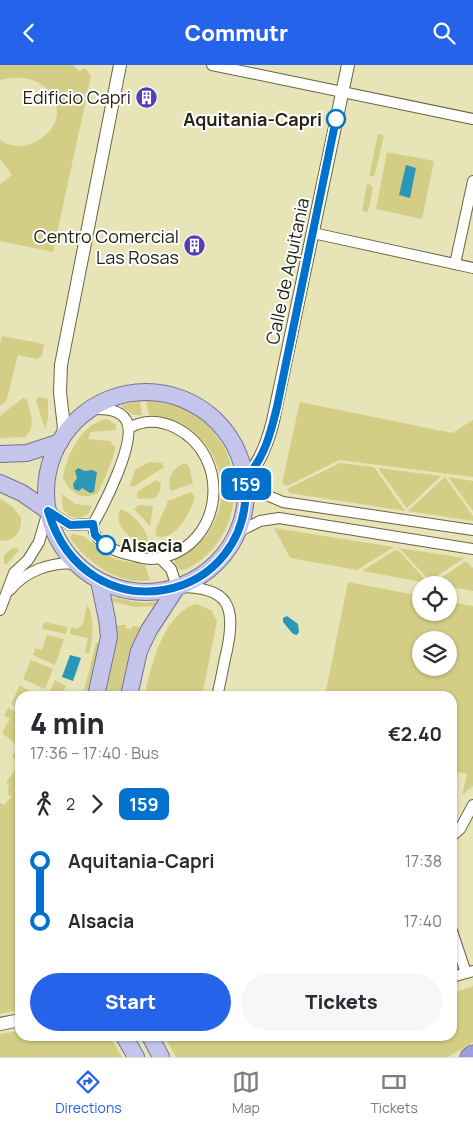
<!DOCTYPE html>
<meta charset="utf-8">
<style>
:root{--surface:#fff;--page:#f7f7f7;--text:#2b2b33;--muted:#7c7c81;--line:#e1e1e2;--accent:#2563eb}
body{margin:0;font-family:Manrope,sans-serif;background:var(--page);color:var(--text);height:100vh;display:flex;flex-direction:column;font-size:19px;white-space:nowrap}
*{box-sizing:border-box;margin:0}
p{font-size:16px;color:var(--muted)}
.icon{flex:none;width:28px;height:28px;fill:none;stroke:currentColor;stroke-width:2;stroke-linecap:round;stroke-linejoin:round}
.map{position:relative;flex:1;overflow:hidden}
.details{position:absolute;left:15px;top:626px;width:442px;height:350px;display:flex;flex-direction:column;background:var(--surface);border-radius:15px;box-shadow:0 1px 4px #0004}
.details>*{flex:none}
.badge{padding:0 10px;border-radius:8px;font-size:18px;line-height:32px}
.fabs{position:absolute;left:412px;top:511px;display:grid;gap:10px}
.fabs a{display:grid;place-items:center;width:45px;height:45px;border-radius:50%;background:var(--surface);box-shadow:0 1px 4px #0004;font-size:25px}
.map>.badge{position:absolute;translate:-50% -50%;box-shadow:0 0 0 2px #fff}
.legs{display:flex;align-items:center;gap:8px;height:55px;padding:0 15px;font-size:16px}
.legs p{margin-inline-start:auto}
.overview{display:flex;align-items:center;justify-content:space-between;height:85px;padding:0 15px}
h1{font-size:28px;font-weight:800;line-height:38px}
.action{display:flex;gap:10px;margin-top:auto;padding:10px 15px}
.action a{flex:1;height:58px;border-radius:30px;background:var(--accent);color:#fff;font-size:20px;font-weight:800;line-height:58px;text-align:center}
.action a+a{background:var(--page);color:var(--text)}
ul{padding:0 15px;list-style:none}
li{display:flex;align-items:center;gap:18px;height:60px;font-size:19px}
li i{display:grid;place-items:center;width:8px;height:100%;margin:0 6px;background:currentColor}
li i::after{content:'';width:12px;height:12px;margin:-6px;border:4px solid;border-radius:50%;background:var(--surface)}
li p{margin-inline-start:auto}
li:first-child i{background:linear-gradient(#0000 50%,currentColor 0)}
li:last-child i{background:linear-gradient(currentColor 50%,#0000 0)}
header{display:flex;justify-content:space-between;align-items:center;height:65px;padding:0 15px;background:var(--accent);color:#fff;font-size:22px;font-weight:800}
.tabs{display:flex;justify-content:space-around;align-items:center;height:70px;border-top:1px solid var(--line);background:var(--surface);font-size:14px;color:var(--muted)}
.tabs a{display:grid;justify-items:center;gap:2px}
.tabs .selected{color:var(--accent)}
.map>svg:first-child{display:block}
.green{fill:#d3cd85;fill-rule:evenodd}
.water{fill:#2c96b9}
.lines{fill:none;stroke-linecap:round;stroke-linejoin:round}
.minor-casing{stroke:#69663e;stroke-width:12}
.tertiary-casing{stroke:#69663e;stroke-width:14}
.primary-casing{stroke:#747396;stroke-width:18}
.motorway-casing{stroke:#747396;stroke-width:21}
.minor{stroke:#fff;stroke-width:10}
.tertiary{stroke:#fff;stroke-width:12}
.primary{stroke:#c5c4eb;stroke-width:16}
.motorway{stroke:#9e9ddd;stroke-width:19}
.line-1-casing{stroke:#fff;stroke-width:11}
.line-1{stroke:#0072ce;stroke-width:8}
.stop-1-dot{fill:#fff;stroke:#0072ce;stroke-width:2.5}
.labels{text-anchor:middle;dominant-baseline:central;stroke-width:4;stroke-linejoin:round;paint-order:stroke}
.poi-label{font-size:18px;fill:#252413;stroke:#fff;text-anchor:end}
.stop-label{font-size:18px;font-weight:bold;fill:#252413;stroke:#fff;text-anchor:end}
.street-label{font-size:18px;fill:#252413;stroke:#fff}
</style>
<header><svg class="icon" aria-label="back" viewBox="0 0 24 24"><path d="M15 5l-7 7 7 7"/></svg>Commutr<svg class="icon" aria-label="search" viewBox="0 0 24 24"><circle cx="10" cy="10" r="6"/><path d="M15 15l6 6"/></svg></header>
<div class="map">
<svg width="473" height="992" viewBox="0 0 473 992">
<rect width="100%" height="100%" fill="#e7e4b8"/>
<!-- green -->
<g class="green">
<path d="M0 0H74L79 6 85 3 91 11 53 187 0 176V119L12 110 0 94V75C10 82 22 83 33 78 81 56 51 0 0 15Z"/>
<path d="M378 69 384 70 375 109 372 112 369 111Z"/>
<path d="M387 87 434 96 422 154 376 144Z"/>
<path d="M367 118 373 122 368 147 362 146Z"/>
<path d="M2 271 44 279 42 291 37 294 18 290 6 337 0 341V280Z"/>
<path d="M39 332 48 334V353L45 363 36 336Z"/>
<path d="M23 333 27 335C30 349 37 361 25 372L0 373V351Z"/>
<path d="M149 335C221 339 258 418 218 477 209 489 197 501 182 505L179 504 174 496C183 486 196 484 207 470 242 419 210 355 149 350L146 336Z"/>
<path d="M140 336 142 350H133L120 340Z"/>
<path d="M300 337 452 368 473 355V412L339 395 287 421 282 418Z"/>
<path d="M107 354 116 360V365L90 367 88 374 110 376 115 383 113 393 98 428C83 437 69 427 63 413 66 391 82 358 107 354Z"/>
<path d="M149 397 162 398 164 402 133 422 130 421 135 405Z"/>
<path d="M185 398 189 401 193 418 171 426C166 413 173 403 185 398Z"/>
<path d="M340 398 374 402 405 446 290 428 287 424Z"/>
<path d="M378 403 441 411 407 443Z"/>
<path d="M445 412 473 451V456L408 446Z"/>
<path d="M448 412 473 416V446Z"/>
<path d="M156 415 161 418 160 426 155 433 139 434 137 432V427Z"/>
<path d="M191 427 195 432C191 446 175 478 156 471V464L168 436Z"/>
<path d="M62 429 75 439 92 441 88 449 79 453 69 451 63 444Z"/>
<path d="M0 434 13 442 21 453C22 467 14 477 0 476Z"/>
<path d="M139 440 153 441 150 461 134 444Z"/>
<path d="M120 444C131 447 148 464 148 477L145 479C130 474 113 462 120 444Z"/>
<path d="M274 463 394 482 357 505 290 493Z"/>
<path d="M72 469 83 471 114 494 145 500 150 515C119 521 87 497 70 473Z"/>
<path d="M14 482 19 485 7 499 4 498V490Z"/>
<path d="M399 483 464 493 430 516Z"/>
<path d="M395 485 399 486 428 518 362 506Z"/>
<path d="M466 496 473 503V526L432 519Z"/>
<path d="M348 517 421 531V548H449V537L473 541V721L462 730 467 709 453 706 452 631H325ZM421 575H449V602H421Z"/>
<path d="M111 532 142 538 157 537 158 539 156 541 135 542 110 536Z"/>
<path d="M87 539C95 554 93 573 89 589L85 587 88 573 70 569 71 562 77 564 83 559Z"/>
<path d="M195 539 211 545 217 556 202 631H144C152 601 161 552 195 539Z"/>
<path d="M44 557 68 562 66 569 42 564Z"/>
<path d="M115 560H126V563L132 564V561L144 562 121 631H103Z"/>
<path d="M47 570 64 574 55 600 33 590 35 583 42 585Z"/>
<path d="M96 578 100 579 88 631 83 630Z"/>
<path d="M31 595 53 604 45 624 23 614Z"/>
<path d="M55 615 66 621 62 631 50 627Z"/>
<path d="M20 620 22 622 42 631H20V644L11 639Z"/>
<path d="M8 643 20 649V672L16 679 2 668 10 654 4 650Z"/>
<path d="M17 685 20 688V945L0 949V738L4 740 11 732 7 728 9 720 6 717 18 701V697L12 691Z"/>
<path d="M473 921V977L448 992H176L164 971H452L453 928Z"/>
<path d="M20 966V971H109L122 992H0V969Z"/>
</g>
<!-- water -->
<g class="water">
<path d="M406 100 416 103 410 133 399 130Z"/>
<path d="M78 403 85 406 92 405 97 407 94 427 90 428 82 423 79 426 74 424 73 419 77 413 75 406Z"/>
<path d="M287 551 298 559 299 567 297 570 293 569 283 557V553Z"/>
<path d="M70 590 81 593 73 616 62 612Z"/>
</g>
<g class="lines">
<defs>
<g id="minor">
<path d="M212 0 473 54"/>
<path d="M313 168 473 203"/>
<path d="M455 199 473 116"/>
<path d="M91 344C103 344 119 343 126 355 138 374 104 440 93 459 92 474 109 484 123 488 135 491 148 496 160 493 224 480 232 391 176 363 160 355 145 354 129 363"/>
<path d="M246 415 264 429 283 437 473 465"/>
<path d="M238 467 260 456 279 453 473 484"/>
<path d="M160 493 171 504 177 522"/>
<path d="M179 522C229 522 236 541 227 585 223 601 221 616 217 631"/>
<path d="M10 525C25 506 52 496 77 499"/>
<path d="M0 545 14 508 28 495 39 477 48 446 70 460 93 459"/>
<path d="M452 771 460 764 473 740"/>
<path d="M452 866 466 908"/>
<path d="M452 912 473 906"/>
</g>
<g id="tertiary">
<path d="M61 375 64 363 60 327 61 300 120 0"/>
<path d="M245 413C260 399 268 376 273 356L348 0"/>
<path d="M0 959 20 955"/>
</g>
<g id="primary">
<circle cx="146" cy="427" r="100"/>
<path d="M0 389 27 388 60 377"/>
<path d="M0 418 22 428 48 446"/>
<path d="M96 631 109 572 107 554 99 516"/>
<path d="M129 631 139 586 149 565 177 522"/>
<path d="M124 971 136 992"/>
<path d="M150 971 161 992"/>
</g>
<path id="motorway" d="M470 992 473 990"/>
</defs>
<!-- minor casing -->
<use href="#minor" class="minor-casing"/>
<!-- tertiary casing -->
<use href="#tertiary" class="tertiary-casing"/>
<!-- primary casing -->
<use href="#primary" class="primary-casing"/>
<!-- motorway casing -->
<use href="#motorway" class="motorway-casing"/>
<!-- minor -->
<use href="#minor" class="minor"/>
<!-- tertiary -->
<use href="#tertiary" class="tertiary"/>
<!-- primary -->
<use href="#primary" class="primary"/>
<!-- motorway -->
<use href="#motorway" class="motorway"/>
</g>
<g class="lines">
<defs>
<path id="line-1" d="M106 480 95 470 93 459 70 460 48 446C86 574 257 539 245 413 264 395 271 367 277 342L336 54"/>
</defs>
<!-- line-1 casing -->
<use href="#line-1" class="line-1-casing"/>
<!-- line-1 -->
<use href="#line-1" class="line-1"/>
</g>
<!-- icons -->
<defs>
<symbol id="building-disc" viewBox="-11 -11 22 22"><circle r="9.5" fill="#523eb5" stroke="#fff"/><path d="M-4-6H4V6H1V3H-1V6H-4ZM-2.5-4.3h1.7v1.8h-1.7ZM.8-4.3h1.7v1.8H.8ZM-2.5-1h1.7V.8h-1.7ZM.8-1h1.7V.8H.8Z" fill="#fff"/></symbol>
</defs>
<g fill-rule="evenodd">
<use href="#building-disc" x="134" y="20" width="25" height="25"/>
<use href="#building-disc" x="182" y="168" width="25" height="25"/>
</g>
<!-- markers -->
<g class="stop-1-dot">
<circle cx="336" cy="54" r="9"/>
<circle cx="106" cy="480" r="9"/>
</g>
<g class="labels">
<!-- poi labels -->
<g class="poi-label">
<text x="131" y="32">Edificio Capri</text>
<text x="179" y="171">Centro Comercial<tspan x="179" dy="21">Las Rosas</tspan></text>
</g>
<!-- stop labels -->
<g class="stop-label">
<text x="322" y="54">Aquitania-Capri</text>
<text x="120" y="480" text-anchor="start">Alsacia</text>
</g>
<!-- street labels -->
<g class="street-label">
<text transform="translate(287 206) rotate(-78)">Calle de Aquitania</text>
</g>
</g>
</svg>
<div class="fabs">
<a><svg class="icon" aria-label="locate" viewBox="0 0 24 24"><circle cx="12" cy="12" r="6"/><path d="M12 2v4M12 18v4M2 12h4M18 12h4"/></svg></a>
<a><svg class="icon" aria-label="layers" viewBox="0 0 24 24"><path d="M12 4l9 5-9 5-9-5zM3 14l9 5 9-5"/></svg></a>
</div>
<b class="badge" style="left:246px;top:419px;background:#0072ce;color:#fff">159</b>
<section class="details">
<div class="overview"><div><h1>4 min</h1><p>17:36 – 17:40 · Bus</p></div><b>€2.40</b></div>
<div class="legs"><svg class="icon" aria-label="walk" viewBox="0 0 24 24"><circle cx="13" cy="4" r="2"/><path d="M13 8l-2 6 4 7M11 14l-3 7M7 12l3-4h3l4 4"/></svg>2<svg class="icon" aria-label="forward" viewBox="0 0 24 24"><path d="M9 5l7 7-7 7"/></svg><b class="badge" style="background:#0072ce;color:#fff">159</b></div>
<ul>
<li><i style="color:#0072ce"></i><b>Aquitania-Capri</b><p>17:38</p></li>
<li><i style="color:#0072ce"></i><b>Alsacia</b><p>17:40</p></li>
</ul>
<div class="action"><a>Start</a><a>Tickets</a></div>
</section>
</div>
<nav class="tabs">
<a class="selected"><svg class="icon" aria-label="directions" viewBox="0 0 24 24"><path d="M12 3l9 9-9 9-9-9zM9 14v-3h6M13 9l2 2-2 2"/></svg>Directions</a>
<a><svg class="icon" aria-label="map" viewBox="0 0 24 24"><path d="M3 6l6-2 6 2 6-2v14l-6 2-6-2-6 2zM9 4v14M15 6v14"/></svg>Map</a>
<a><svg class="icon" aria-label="tickets" viewBox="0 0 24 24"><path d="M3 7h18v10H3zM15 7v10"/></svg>Tickets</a>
</nav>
